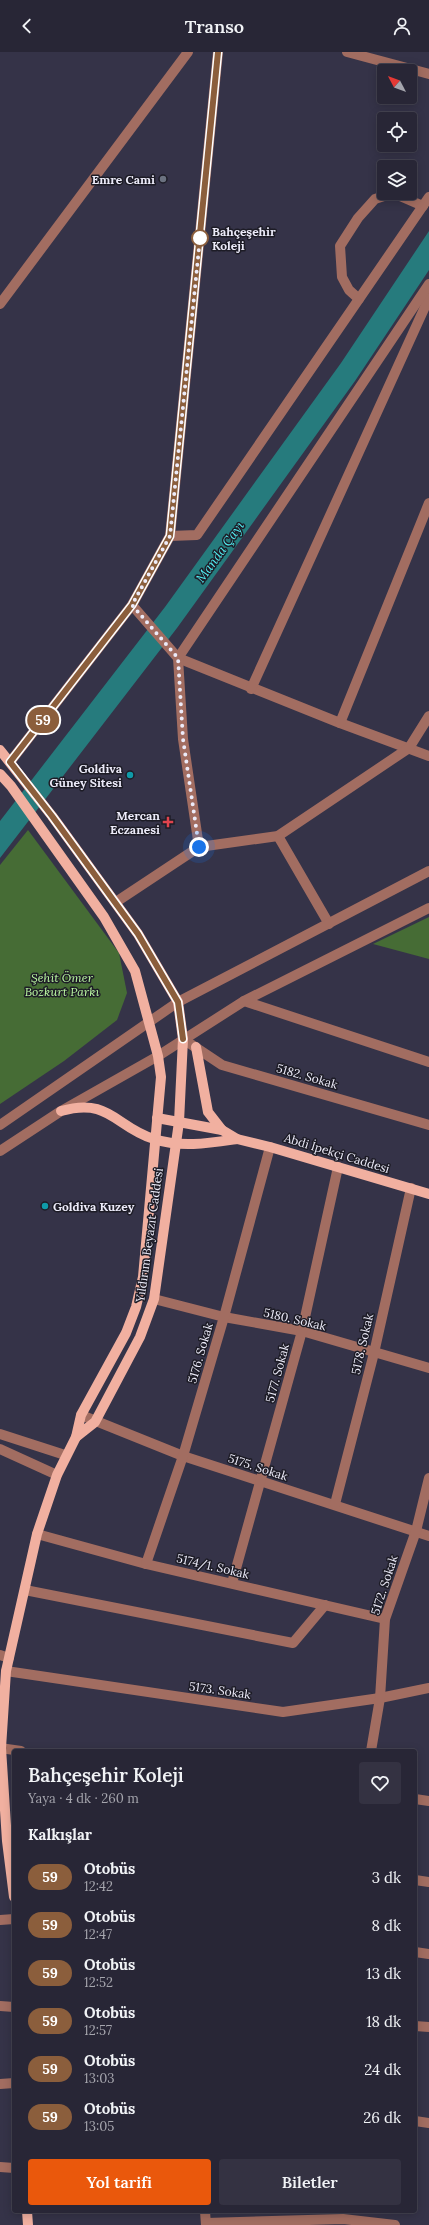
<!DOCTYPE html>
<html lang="tr">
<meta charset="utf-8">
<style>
:root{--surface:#282636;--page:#343242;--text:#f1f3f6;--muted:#a5a5ad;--line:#444351;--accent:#ea580c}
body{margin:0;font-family:Lora,serif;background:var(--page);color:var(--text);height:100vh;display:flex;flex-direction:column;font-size:15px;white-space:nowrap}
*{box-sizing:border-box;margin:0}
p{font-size:13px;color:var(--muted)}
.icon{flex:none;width:22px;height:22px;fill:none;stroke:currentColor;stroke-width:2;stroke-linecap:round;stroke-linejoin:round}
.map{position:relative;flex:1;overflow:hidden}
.sheet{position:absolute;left:12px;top:1697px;width:405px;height:464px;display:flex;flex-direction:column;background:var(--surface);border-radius:4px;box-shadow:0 2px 10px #0003,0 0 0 1px var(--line)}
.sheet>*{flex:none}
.badge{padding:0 8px;border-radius:13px;font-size:14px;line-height:26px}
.needle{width:26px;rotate:311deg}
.tools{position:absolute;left:377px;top:12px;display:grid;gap:8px}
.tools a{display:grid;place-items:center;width:40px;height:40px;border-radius:4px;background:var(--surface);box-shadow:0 2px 10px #0003,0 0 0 1px var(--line);font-size:20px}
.you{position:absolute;width:20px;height:20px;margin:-10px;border:3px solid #fff;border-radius:50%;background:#1a73e8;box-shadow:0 0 0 6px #1a73e833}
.map>.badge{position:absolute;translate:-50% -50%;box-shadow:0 0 0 2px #fff}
h2{padding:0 16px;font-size:15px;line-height:36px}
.round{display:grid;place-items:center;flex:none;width:42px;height:42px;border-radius:4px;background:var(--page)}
.head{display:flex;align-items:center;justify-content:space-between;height:68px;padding:0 16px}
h1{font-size:19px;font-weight:600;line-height:30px}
.primary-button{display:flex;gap:8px;margin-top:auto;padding:8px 16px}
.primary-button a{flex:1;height:46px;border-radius:4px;background:var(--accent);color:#fff;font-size:16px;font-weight:600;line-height:46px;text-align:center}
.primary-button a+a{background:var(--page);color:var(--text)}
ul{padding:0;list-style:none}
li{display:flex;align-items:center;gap:12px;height:48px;padding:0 16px}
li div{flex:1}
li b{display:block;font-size:15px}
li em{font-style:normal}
li .badge{min-width:44px;font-weight:700;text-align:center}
header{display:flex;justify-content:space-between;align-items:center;height:52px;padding:0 16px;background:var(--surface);font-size:18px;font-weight:600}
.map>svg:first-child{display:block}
.green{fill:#466c35}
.water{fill:#267b7d}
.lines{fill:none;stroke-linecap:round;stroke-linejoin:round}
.minor{stroke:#a26d61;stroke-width:10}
.major{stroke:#f1b0a0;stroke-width:10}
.line-casing{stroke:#fff;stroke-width:9}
.line{stroke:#8b5e3c;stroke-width:6}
.walk{stroke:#ecebf9;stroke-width:4;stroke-dasharray:0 7.2}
.worship-dot{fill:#6b7280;stroke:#1d1c26;stroke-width:1.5}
.stop-dot{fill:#fff;stroke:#8b5e3c;stroke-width:2}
.culture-dot{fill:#0f9aa8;stroke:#1d1c26;stroke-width:1.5}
.health-dot{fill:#e0444e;stroke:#1d1c26;stroke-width:1.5}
.labels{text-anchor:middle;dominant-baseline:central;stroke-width:3;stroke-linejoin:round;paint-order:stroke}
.poi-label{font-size:12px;font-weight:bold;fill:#ecebf9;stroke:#1d1c26;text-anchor:end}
.stop-label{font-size:12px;font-weight:bold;fill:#ecebf9;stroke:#1d1c26;text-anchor:start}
.park-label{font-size:12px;font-style:italic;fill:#bbf8a2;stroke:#1d1c26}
.street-label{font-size:12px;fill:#ecebf9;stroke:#1d1c26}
.water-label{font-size:13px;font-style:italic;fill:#52eef3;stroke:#1d1c26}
</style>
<header><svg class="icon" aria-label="back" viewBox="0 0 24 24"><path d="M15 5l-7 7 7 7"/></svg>Transo<svg class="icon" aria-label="person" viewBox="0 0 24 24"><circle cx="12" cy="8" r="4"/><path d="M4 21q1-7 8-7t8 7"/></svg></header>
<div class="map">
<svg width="429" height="2173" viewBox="0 0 429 2173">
<rect width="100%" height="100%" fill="#353348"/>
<!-- green -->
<g class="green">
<path d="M28 778 119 901 127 941 117 968 64 1009 0 1052V813Z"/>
<path d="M429 865V907L373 892Z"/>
</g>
<!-- water -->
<path class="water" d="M429 179V218L355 329 177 576 0 806V769L165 555 341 311Z"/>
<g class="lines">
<!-- minor -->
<g class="minor">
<path d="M347 0 429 22"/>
<path d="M359 247 349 238 342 225 340 194 358 166 375 147 393 141 423 154"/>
<path d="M0 252 188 0"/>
<path d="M170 484 197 483 429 145"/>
<path d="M132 553 178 606 340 671 429 704"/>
<path d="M251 637 429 246"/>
<path d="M340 671 429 451"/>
<path d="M10 710 132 553 170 484 218 0"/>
<path d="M278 784 329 872"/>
<path d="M199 795 183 687 178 606 429 232"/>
<path d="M116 850 199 795 278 784 409 696 429 664"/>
<path d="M244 949 429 1010"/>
<path d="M183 987 222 1013 429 1073"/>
<path d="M0 1073 178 950 429 819"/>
<path d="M0 1099 61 1059 158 1004 244 949 429 856"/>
<path d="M154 1247 224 1265 302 1279 429 1316"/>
<path d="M81 1363 183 1404 429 1484"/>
<path d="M0 1382 65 1403"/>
<path d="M0 1397 57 1423"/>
<path d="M335 1452 374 1301 411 1136"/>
<path d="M37 1482 146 1512 385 1567"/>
<path d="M146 1512 183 1404 224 1265 270 1095"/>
<path d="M232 1531 302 1279 338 1115"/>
<path d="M25 1538 293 1591 325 1553"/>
<path d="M0 1603 9 1606"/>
<path d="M6 1619 283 1660 380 1646 429 1636"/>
<path d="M0 1696 21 1699"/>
<path d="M371 1699 380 1646 385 1567 416 1479 429 1426"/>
<path d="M415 1747 429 1749"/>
<path d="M415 1828 429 1830"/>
<path d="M0 1868 14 1867"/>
<path d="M415 1900 429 1902"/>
<path d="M0 1954 14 1955"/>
<path d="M415 1974 429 1975"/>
<path d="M0 2032 14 2031"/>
<path d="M415 2069 429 2071"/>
<path d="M0 2115 14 2116"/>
<path d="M205 2159 206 2173"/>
<path d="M206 2171 343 2167 395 2173"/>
</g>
<!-- major -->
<g class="major">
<path d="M0 698 52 764 138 882 178 950 183 987 179 1070 154 1247 140 1285 95 1370 76 1385"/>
<path d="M0 722 11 734 104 865 135 919 158 1004 161 1025 143 1225 136 1255 126 1281 81 1363 76 1385 57 1423 37 1482 6 1619 1 1696 7 1789 14 1845"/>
<path d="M196 995 208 1060 222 1078"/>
<path d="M61 1059C110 1045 115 1075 154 1087 181 1096 210 1091 237 1087"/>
<path d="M157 1066 222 1078 237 1087 270 1095 429 1142"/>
<path d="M27 2159 28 2173"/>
</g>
</g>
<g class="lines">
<defs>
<path id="line" d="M183 987 178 950 138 882 52 764 10 710 132 553 170 484 218 0"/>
</defs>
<!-- line casing -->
<use href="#line" class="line-casing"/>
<!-- line -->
<use href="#line" class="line"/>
<!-- walk -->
<path class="walk" d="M199 795 183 687 178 606 132 553 170 484 200 186"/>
</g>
<!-- markers -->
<circle class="worship-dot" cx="163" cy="127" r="4"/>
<circle class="stop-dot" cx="200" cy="186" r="8"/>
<g class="culture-dot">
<circle cx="130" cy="723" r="4"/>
<circle cx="45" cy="1154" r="4"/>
</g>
<path class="health-dot" d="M166 764h4v4h4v4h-4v4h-4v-4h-4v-4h4z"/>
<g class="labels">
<!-- poi labels -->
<g class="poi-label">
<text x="155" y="127">Emre Cami</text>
<text x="122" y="716">Goldiva<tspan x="122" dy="14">Güney Sitesi</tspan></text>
<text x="160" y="763">Mercan<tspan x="160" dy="14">Eczanesi</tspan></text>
<text x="53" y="1154" text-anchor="start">Goldiva Kuzey</text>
</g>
<!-- stop labels -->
<g class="stop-label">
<text x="212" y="179">Bahçeşehir<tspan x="212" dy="14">Koleji</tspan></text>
</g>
<!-- park labels -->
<g class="park-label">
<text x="62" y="925">Şehit Ömer<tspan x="62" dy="14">Bozkurt Parkı</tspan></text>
</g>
<!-- street labels -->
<g class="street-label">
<text transform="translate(307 1024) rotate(16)">5182. Sokak</text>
<text transform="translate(337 1101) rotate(17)">Abdi İpekçi Caddesi</text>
<text transform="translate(149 1183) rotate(-82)">Yıldırım Beyazıt Caddesi</text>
<text transform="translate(295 1267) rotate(13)">5180. Sokak</text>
<text transform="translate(362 1292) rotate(-77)">5178. Sokak</text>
<text transform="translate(200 1301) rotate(-74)">5176. Sokak</text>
<text transform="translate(277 1321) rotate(-75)">5177. Sokak</text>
<text transform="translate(258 1415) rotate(18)">5175. Sokak</text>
<text transform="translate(213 1514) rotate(13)">5174/1. Sokak</text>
<text transform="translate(384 1533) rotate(-72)">5172. Sokak</text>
<text transform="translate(220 1638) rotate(8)">5173. Sokak</text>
</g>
<!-- water labels -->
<g class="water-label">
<text transform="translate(220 500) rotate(-54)">Manda Çayı</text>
</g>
</g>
</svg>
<div class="tools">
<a><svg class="needle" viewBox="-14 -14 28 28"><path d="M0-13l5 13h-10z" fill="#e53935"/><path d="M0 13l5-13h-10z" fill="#a5a5ad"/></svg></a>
<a><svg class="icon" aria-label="locate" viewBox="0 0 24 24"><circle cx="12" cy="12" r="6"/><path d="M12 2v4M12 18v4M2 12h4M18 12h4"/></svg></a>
<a><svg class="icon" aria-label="layers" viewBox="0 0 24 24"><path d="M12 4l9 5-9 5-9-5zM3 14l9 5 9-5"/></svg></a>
</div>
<div class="you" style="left:199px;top:795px"></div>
<b class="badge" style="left:43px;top:668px;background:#8b5e3c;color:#fff">59</b>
<section class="sheet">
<div class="head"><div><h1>Bahçeşehir Koleji</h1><p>Yaya · 4 dk · 260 m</p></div><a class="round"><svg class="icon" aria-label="heart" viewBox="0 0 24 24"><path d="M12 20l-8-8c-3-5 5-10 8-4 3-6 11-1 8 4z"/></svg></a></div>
<h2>Kalkışlar</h2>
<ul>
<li><span class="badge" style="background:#8b5e3c;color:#fff">59</span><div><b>Otobüs</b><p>12:42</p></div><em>3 dk</em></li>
<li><span class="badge" style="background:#8b5e3c;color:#fff">59</span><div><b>Otobüs</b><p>12:47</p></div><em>8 dk</em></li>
<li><span class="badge" style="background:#8b5e3c;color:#fff">59</span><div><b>Otobüs</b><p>12:52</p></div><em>13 dk</em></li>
<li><span class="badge" style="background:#8b5e3c;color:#fff">59</span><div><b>Otobüs</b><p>12:57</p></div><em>18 dk</em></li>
<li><span class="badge" style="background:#8b5e3c;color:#fff">59</span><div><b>Otobüs</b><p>13:03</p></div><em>24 dk</em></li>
<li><span class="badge" style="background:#8b5e3c;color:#fff">59</span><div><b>Otobüs</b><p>13:05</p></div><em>26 dk</em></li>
</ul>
<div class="primary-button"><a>Yol tarifi</a><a>Biletler</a></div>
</section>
</div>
